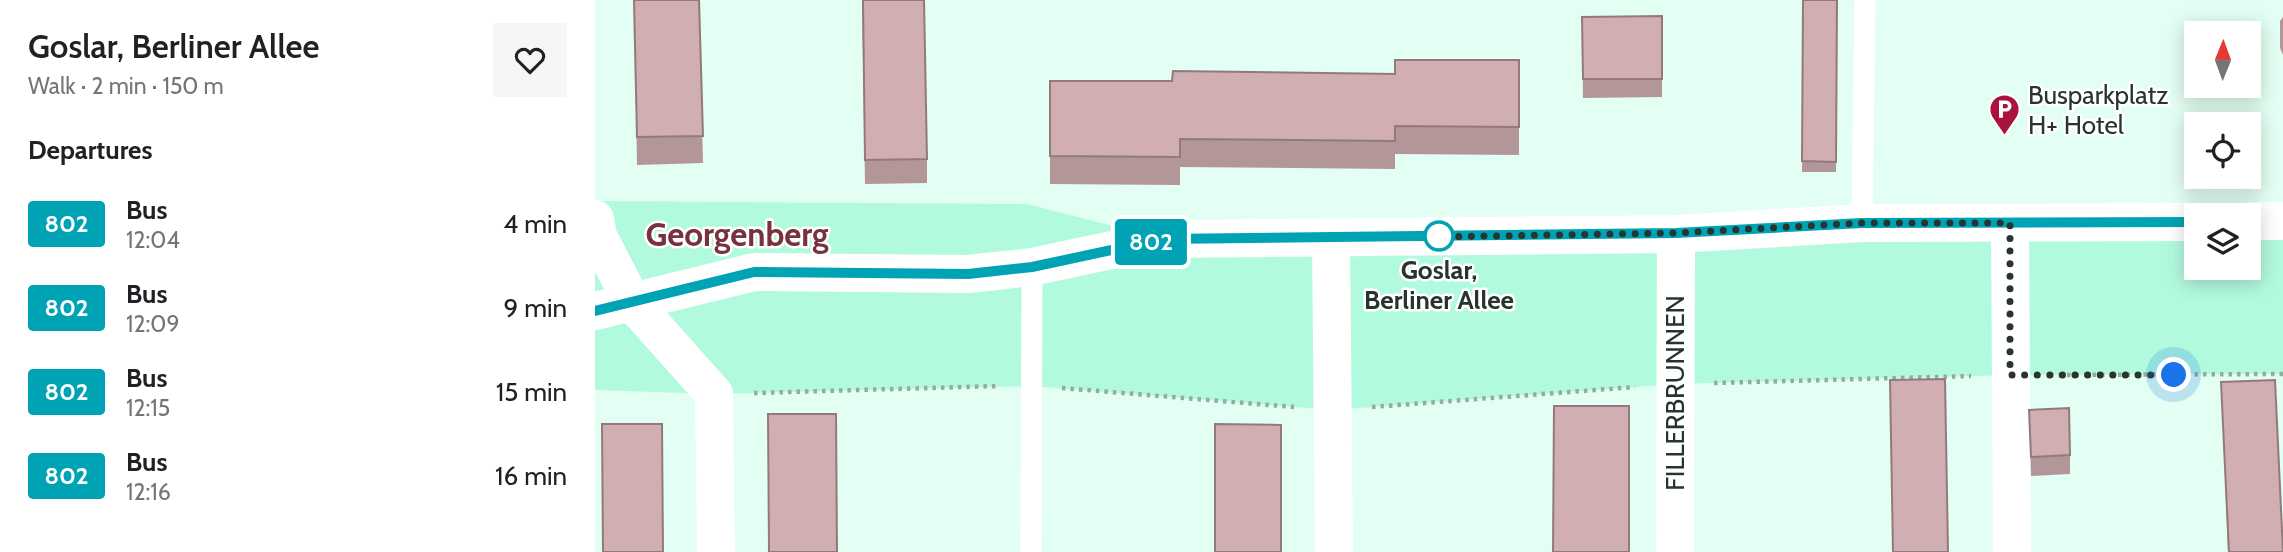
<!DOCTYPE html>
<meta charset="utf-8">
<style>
:root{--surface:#fff;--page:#f6f6f6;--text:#202124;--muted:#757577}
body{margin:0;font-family:Cabin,sans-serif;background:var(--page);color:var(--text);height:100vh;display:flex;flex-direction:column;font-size:26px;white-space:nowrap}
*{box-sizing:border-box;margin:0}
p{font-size:23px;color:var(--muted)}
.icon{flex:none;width:38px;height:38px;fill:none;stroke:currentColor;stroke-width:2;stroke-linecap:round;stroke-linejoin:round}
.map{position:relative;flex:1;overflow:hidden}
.panel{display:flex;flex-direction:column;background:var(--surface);width:595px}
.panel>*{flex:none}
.badge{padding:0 14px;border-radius:5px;font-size:24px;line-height:46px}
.needle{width:46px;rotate:1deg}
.controls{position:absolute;left:1589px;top:21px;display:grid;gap:14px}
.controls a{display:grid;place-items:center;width:77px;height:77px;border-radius:0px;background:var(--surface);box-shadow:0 4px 18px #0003;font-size:35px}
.you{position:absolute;width:35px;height:35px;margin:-18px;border:5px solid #fff;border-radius:50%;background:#1a73e8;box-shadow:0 0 0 10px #1a73e833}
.map>.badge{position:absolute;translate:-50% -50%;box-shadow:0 0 0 4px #fff}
h2{padding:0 28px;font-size:26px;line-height:63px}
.round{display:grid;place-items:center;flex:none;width:74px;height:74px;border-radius:0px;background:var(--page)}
.headline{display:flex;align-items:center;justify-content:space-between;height:119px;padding:0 28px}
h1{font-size:33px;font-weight:600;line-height:52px}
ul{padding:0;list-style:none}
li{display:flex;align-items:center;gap:21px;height:84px;padding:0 28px}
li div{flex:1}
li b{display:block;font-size:26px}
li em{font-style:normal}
li .badge{min-width:77px;font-weight:700;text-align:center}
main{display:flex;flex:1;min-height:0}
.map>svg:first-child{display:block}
.green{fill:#b2fade}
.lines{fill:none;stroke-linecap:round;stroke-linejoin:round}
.path{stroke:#95aaa1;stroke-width:4.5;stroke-dasharray:3.5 5;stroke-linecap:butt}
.lane{stroke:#fff;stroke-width:21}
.street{stroke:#fff;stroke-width:38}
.secondary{stroke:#fff;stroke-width:38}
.wall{fill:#b39698}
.building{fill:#d0aeb1;stroke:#927a7c;stroke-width:2}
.line-casing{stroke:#fff;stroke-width:16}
.line{stroke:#00a3b4;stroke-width:10}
.walk{stroke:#27342f;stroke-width:7;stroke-dasharray:0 12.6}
.stop-dot{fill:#fff;stroke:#00a3b4;stroke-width:3.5}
.labels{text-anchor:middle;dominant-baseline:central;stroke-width:5;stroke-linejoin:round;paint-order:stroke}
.poi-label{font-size:26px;fill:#27342f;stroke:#fff;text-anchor:start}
.stop-label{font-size:26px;font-weight:bold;fill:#27342f;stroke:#fff}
.street-label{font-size:26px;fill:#27342f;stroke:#fff}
.district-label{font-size:33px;font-weight:bold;fill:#79323c;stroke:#fff}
</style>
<main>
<section class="panel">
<div class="headline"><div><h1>Goslar, Berliner Allee</h1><p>Walk · 2 min · 150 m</p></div><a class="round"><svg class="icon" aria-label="heart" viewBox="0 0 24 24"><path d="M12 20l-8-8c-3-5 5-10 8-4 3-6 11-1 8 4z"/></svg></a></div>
<h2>Departures</h2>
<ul>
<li><span class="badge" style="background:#00a3b4;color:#fff">802</span><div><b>Bus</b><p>12:04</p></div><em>4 min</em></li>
<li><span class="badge" style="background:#00a3b4;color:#fff">802</span><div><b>Bus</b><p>12:09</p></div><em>9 min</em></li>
<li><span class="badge" style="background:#00a3b4;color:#fff">802</span><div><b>Bus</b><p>12:15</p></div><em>15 min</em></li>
<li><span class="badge" style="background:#00a3b4;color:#fff">802</span><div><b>Bus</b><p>12:16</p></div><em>16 min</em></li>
</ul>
</section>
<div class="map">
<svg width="1688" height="552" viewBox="0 0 1688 552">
<rect width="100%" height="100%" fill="#e3fef2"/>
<!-- green -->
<path class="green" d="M0 201 432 204 568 239 1601 222V268H1654V221H1688V374L1415 375 1079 384 738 410 436 386 119 394 0 390Z"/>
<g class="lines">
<!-- path -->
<g class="path">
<path d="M1455 375 1688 374"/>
<path d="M1119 383 1376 376"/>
<path d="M467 388 699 407"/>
<path d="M159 393 405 386"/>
<path d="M777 407 1040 387"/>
</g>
<!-- lane -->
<g class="lane">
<path d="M1267 223 1270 0"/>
<path d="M436 552 437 267"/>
</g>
<!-- street -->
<g class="street">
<path d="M0 219 3 236 37 302 119 394 121 552"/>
<path d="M1415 223 1417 552"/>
<path d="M736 238 739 552"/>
<path d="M1080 552 1081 234"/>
</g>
<!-- secondary -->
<g class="secondary">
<path d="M1654 221H1688"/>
<path d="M0 311 159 272 373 274 437 267 568 239 1081 234 1267 223 1601 222"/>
</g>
</g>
<!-- wall -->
<g class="wall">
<path d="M39 0H104L108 163 42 165Z"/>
<path d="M267 0 332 159V183L270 184Z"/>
<path d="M1208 0H1242L1241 172H1207Z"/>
<path d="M1067 16V97L988 98 987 17Z"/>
<path d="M1688 17V55L1685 48V21Z"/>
<path d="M924 60V155L800 154V169L585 167V185L455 184V81H577L800 74Z"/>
<path d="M1626 382 1688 552H1633Z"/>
<path d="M1434 410 1475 455V474L1436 476Z"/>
</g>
<!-- building -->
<g class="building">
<path d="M39 0H104L108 136 42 137Z"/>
<path d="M268 0H329L332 159 270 160Z"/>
<path d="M1208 0H1242L1241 162 1207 161Z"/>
<path d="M1067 16V79H988L987 17Z"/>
<path d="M800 60H924V127L800 126V141L585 139V157L455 156V81H577L578 71 800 74Z"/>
<path d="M1350 379 1353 552H1298L1295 380Z"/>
<path d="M1680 380 1688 552H1634L1626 382Z"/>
<path d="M959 406H1034V552H958Z"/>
<path d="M1474 408 1475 455 1436 457 1434 410Z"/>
<path d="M173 414H241L242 552H174Z"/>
<path d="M7 424H67L68 552H8Z"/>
<path d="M620 424 686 425V552H620Z"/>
</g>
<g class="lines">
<defs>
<path id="line" d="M0 311 159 272 373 274 437 267 568 239 1081 233 1267 223 1601 222"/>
</defs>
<!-- line casing -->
<use href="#line" class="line-casing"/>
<!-- line -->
<use href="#line" class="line"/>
<!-- walk -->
<path class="walk" d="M844 236 835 237 1081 233 1267 223H1415V375H1579"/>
</g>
<!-- icons -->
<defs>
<symbol id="parking-pin" viewBox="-11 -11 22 30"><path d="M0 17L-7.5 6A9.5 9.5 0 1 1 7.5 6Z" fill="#a9123d" stroke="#fff"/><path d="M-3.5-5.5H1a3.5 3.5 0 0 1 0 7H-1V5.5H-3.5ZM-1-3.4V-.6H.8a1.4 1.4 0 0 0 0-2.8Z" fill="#fff"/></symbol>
</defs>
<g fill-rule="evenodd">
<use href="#parking-pin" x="1392" y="92" width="35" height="47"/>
</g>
<!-- markers -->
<circle class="stop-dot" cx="844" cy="236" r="14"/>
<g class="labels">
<!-- poi labels -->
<g class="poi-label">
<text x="1433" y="95">Busparkplatz<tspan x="1433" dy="30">H+ Hotel</tspan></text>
</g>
<!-- stop labels -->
<g class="stop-label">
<text x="844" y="270">Goslar,<tspan x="844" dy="30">Berliner Allee</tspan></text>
</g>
<!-- street labels -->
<g class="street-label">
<text transform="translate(1080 393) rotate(-90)">FILLERBRUNNEN</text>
</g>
<!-- district labels -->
<g class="district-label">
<text x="142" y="234">Georgenberg</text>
</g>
</g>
</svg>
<div class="controls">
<a><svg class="needle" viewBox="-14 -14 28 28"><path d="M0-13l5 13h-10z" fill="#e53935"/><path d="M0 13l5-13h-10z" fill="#757577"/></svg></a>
<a><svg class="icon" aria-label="locate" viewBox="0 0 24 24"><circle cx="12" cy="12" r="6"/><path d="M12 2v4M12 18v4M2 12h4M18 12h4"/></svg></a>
<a><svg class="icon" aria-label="layers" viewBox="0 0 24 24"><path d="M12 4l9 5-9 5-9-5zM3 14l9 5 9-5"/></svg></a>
</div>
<div class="you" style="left:1579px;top:375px"></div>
<b class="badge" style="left:556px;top:242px;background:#00a3b4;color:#fff">802</b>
</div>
</main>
